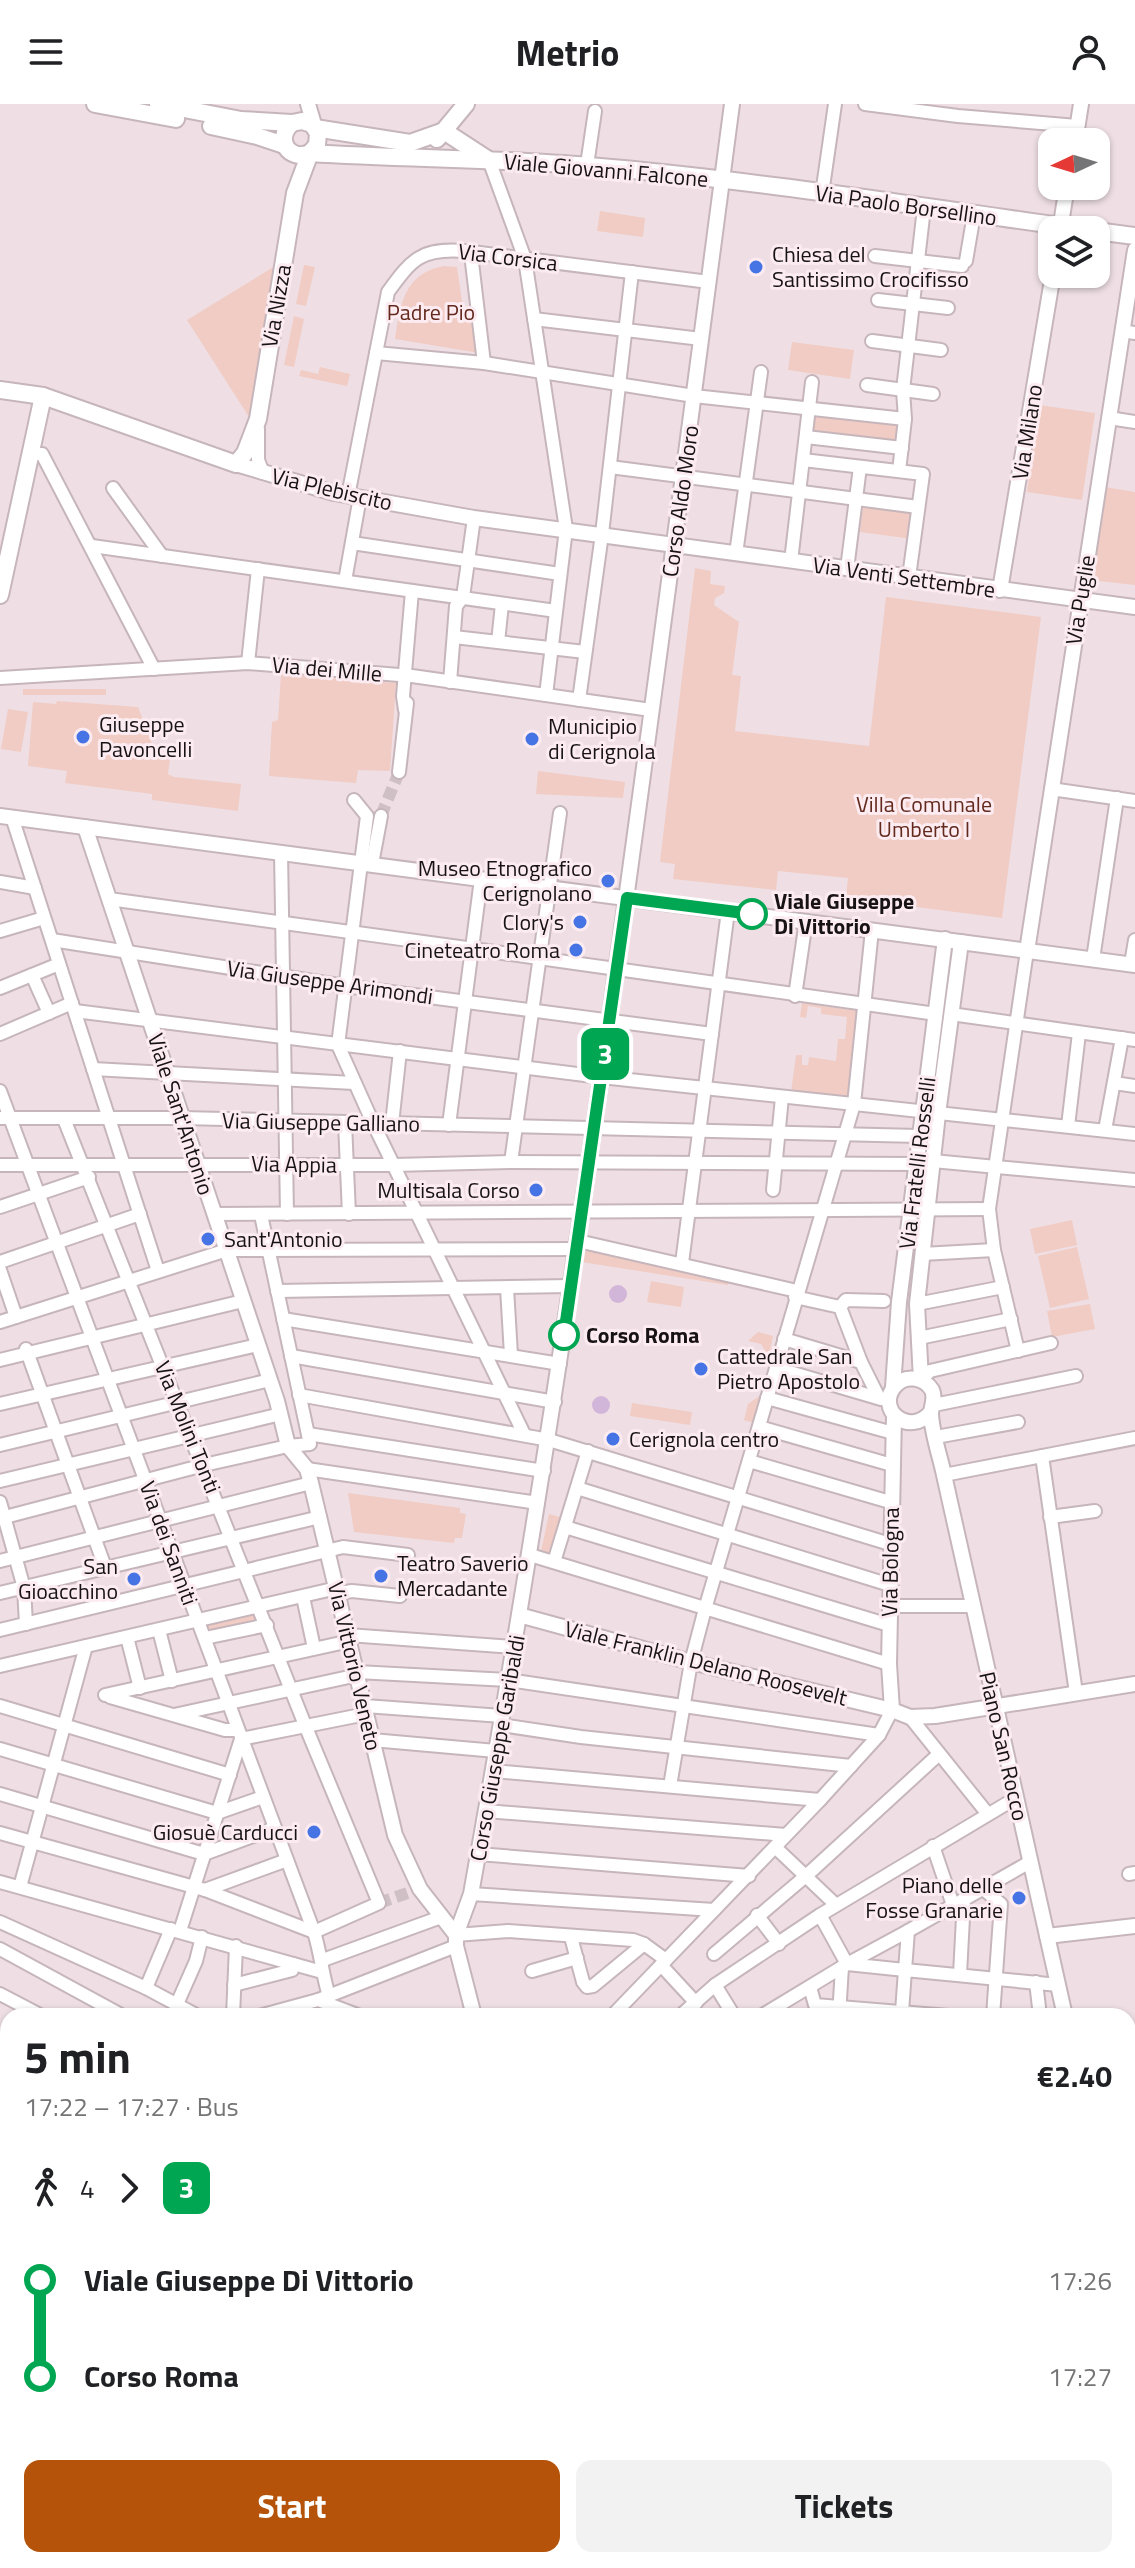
<!DOCTYPE html>
<meta charset="utf-8">
<style>
:root{--surface:#fff;--page:#f2f2f2;--text:#202124;--muted:#757577;--accent:#b45309}
body{margin:0;font-family:"Titillium Web",sans-serif;background:var(--page);color:var(--text);height:100vh;display:flex;flex-direction:column;font-size:30px;white-space:nowrap}
*{box-sizing:border-box;margin:0}
p{font-size:26px;color:var(--muted)}
.icon{flex:none;width:44px;height:44px;fill:none;stroke:currentColor;stroke-width:2;stroke-linecap:round;stroke-linejoin:round}
.map{position:relative;flex:1;overflow:hidden}
.side{position:absolute;left:0px;top:1904px;width:1136px;height:560px;display:flex;flex-direction:column;background:var(--surface);border-radius:24px 24px 0 0;box-shadow:0 2px 6px #0004}
.side>*{flex:none}
.badge{padding:0 16px;border-radius:12px;font-size:28px;line-height:52px}
.needle{width:52px;rotate:266deg}
.fabs{position:absolute;left:1038px;top:24px;display:grid;gap:16px}
.fabs a{display:grid;place-items:center;width:72px;height:72px;border-radius:16px;background:var(--surface);box-shadow:0 2px 6px #0004;font-size:40px}
.map>.badge{position:absolute;translate:-50% -50%;box-shadow:0 0 0 4px #fff}
.legs{display:flex;align-items:center;gap:12px;height:88px;padding:0 24px;font-size:26px}
.legs p{margin-inline-start:auto}
.headline{display:flex;align-items:center;justify-content:space-between;height:136px;padding:0 24px}
h1{font-size:44px;font-weight:700;line-height:60px}
.button{display:flex;gap:16px;margin-top:auto;padding:16px 24px}
.button a{flex:1;height:92px;border-radius:16px;background:var(--accent);color:#fff;font-size:32px;font-weight:700;line-height:92px;text-align:center}
.button a+a{background:var(--page);color:var(--text)}
ul{padding:0 24px;list-style:none}
li{display:flex;align-items:center;gap:28px;height:96px;font-size:30px}
li i{display:grid;place-items:center;width:12px;height:100%;margin:0 10px;background:currentColor}
li i::after{content:'';width:20px;height:20px;margin:-10px;border:6px solid;border-radius:50%;background:var(--surface)}
li p{margin-inline-start:auto}
li:first-child i{background:linear-gradient(#0000 50%,currentColor 0)}
li:last-child i{background:linear-gradient(currentColor 50%,#0000 0)}
header{display:flex;justify-content:space-between;align-items:center;height:104px;padding:0 24px;background:var(--surface);font-size:36px;font-weight:700}
.map>svg:first-child{display:block}
.green{fill:#f0ccc4}
.water{fill:#d2b6d9}
.lines{fill:none;stroke-linecap:round;stroke-linejoin:round}
.minor-tunnel{stroke:#cfc0c5;stroke-width:12;stroke-dasharray:12 6;stroke-linecap:butt}
.minor-casing{stroke:#c6b6bb;stroke-width:16}
.tertiary-casing{stroke:#c6b6bb;stroke-width:18}
.secondary-casing{stroke:#c6b6bb;stroke-width:20}
.minor{stroke:#fff;stroke-width:12}
.tertiary{stroke:#fff;stroke-width:14}
.secondary{stroke:#fff;stroke-width:16}
.line-1-casing{stroke:#fff;stroke-width:18}
.line-1{stroke:#00a651;stroke-width:12}
.poi-dot{fill:#4674e5;stroke:#fcecf1;stroke-width:3}
.stop-1-dot{fill:#fff;stroke:#00a651;stroke-width:4}
.labels{text-anchor:middle;dominant-baseline:central;stroke-width:6;stroke-linejoin:round;paint-order:stroke}
.street-label{font-size:22px;fill:#171214;stroke:#fcecf1}
.poi-label{font-size:22px;fill:#171214;stroke:#fcecf1;text-anchor:start}
.park-label{font-size:22px;fill:#63291d;stroke:#fcecf1}
.stop-label{font-size:22px;font-weight:bold;fill:#171214;stroke:#fcecf1;text-anchor:start}
</style>
<header><svg class="icon" aria-label="menu" viewBox="0 0 24 24"><path d="M4 6h16M4 12h16M4 18h16"/></svg>Metrio<svg class="icon" aria-label="person" viewBox="0 0 24 24"><circle cx="12" cy="8" r="4"/><path d="M4 21q1-7 8-7t8 7"/></svg></header>
<div class="map">
<svg width="1135" height="2464" viewBox="0 0 1135 2464">
<rect width="100%" height="100%" fill="#efdfe4"/>
<!-- green -->
<g class="green">
<path d="M600 107 645 114 643 133 597 127Z"/>
<path d="M304 161 315 163 306 202 296 200Z"/>
<path d="M275 162 249 313 187 216Z"/>
<path d="M444 162 457 163 464 211 470 215 479 249 395 235C400 201 404 169 444 162Z"/>
<path d="M294 212 304 215 294 263 284 261Z"/>
<path d="M792 238 854 246 850 275 788 266Z"/>
<path d="M320 263 350 270 347 282 299 272 301 266 318 270Z"/>
<path d="M1039 301 1095 309 1082 396 1027 388Z"/>
<path d="M815 309 898 318 896 339 812 330Z"/>
<path d="M1105 383 1135 388V481L1089 476Z"/>
<path d="M863 400 915 407 912 435 860 428Z"/>
<path d="M695 464 711 467 710 480 725 482 724 489 715 494 714 501 739 518 732 571 741 572 735 627 869 642 886 493 1041 513 1002 814 846 794 848 774 778 767 776 786 673 775 675 760 660 758Z"/>
<path d="M281 570 396 579 390 667 358 666 356 679 269 672 272 618 278 616Z"/>
<rect x="23" y="585" width="83" height="6"/>
<path d="M57 597 138 603 157 653 170 654 168 670 174 673 241 680 238 707 152 696V690L65 679 67 667 28 662 33 598 56 600Z"/>
<path d="M8 605 28 608 21 648 1 645Z"/>
<path d="M538 667 625 678 623 694 536 690Z"/>
<path d="M802 899 858 907 849 994 791 988 796 951H802V961H808L809 953 836 957 838 935H845L847 913 821 910V904L808 902 806 914 800 913Z"/>
<path d="M1072 1116 1077 1141 1035 1150 1030 1125Z"/>
<path d="M578 1137 731 1170 728 1181 575 1157Z"/>
<path d="M1077 1143 1089 1195 1050 1204 1038 1152Z"/>
<path d="M651 1177 684 1183 681 1203 647 1198Z"/>
<path d="M1090 1200 1095 1225 1052 1233 1047 1207Z"/>
<path d="M758 1228 773 1232 769 1253 761 1240 748 1237Z"/>
<path d="M761 1291 754 1319 744 1316 748 1300Z"/>
<path d="M632 1299 692 1308 690 1321 630 1312Z"/>
<path d="M348 1389 460 1404V1409L466 1410 462 1434H455L454 1439 354 1428Z"/>
<path d="M549 1410 560 1413 549 1449 541 1447Z"/>
<path d="M253 1507 257 1520 206 1531 202 1519Z"/>
<rect x="420" y="2456" width="52" height="8"/>
</g>
<!-- water -->
<g class="water">
<circle cx="618" cy="1190" r="9"/>
<circle cx="601" cy="1301" r="9"/>
</g>
<g class="lines">
<!-- minor-tunnel -->
<g class="minor-tunnel">
<path d="M381 712 399 668"/>
<path d="M379 1799 416 1786"/>
</g>
<defs>
<g id="minor">
<path d="M865 0 958 12 1077 22"/>
<path d="M489 56 525 155 566 425 546 591"/>
<path d="M587 61 595 7"/>
<path d="M822 90 835 0"/>
<path d="M471 150 484 259"/>
<path d="M875 152 962 162"/>
<path d="M966 157 974 110"/>
<path d="M878 196 948 204"/>
<path d="M534 215 701 235"/>
<path d="M1122 227 1135 229"/>
<path d="M872 237 941 246"/>
<path d="M376 249 484 259 694 292 905 315"/>
<path d="M867 281 933 290"/>
<path d="M1109 314 1135 318"/>
<path d="M258 325V356L263 369"/>
<path d="M806 333 902 344"/>
<path d="M31 350H42L154 565"/>
<path d="M803 356 923 370 909 473"/>
<path d="M610 363 918 403"/>
<path d="M899 367 905 315 903 286 924 104"/>
<path d="M113 384 162 452"/>
<path d="M348 392 388 188C412 155 421 144 464 147L709 178"/>
<path d="M352 439 560 470"/>
<path d="M92 442 556 507"/>
<path d="M736 450 761 268"/>
<path d="M791 457 812 278"/>
<path d="M847 465 860 363"/>
<path d="M345 477 360 393"/>
<path d="M454 533 585 548"/>
<path d="M498 538 502 500"/>
<path d="M248 559 258 465"/>
<path d="M0 574 248 559 412 572 651 606"/>
<path d="M450 578 456 502 463 493 474 414"/>
<path d="M579 596 602 430 632 168"/>
<path d="M405 606 403 592 412 487"/>
<path d="M399 668 407 599"/>
<path d="M1051 685 1135 697"/>
<path d="M354 696 367 712 338 941 373 1019 524 1330"/>
<path d="M12 713 158 1167"/>
<path d="M281 748 287 1110"/>
<path d="M372 760 381 712"/>
<path d="M0 778 35 784"/>
<path d="M109 795C385 832 660 871 936 910"/>
<path d="M0 827 44 814"/>
<path d="M52 836 345 882 712 930"/>
<path d="M1093 855 1117 694"/>
<path d="M1131 860 1135 836"/>
<path d="M32 871 49 909"/>
<path d="M0 884 59 860"/>
<path d="M795 892 806 817"/>
<path d="M75 907 601 973 1135 1030"/>
<path d="M951 910 1135 936"/>
<path d="M0 930 72 899"/>
<path d="M93 965 354 979"/>
<path d="M1114 979 1135 982"/>
<path d="M0 987 314 1828C321 1850 322 1870 329 1892"/>
<path d="M0 1014H182L919 1032"/>
<path d="M64 1015 305 1621 379 1799 314 1828"/>
<path d="M345 1019 349 1110"/>
<path d="M392 1020 400 947"/>
<path d="M449 1021 481 775"/>
<path d="M1068 1022 1079 929"/>
<path d="M1105 1026 1122 934"/>
<path d="M933 1057 1135 1076"/>
<path d="M511 1058 560 709"/>
<path d="M0 1061H394L511 1058 917 1060"/>
<path d="M773 1086 782 993"/>
<path d="M0 1103 89 1073"/>
<path d="M214 1110 989 1105"/>
<path d="M578 1137 797 1187"/>
<path d="M922 1150 994 1146"/>
<path d="M0 1158 140 1110"/>
<path d="M682 1159 728 807"/>
<path d="M0 1166 16 1213"/>
<path d="M507 1184 511 1251"/>
<path d="M277 1187 571 1182"/>
<path d="M795 1193 840 1203 861 1258 879 1294"/>
<path d="M917 1200 1003 1183"/>
<path d="M840 1203 846 1196 884 1197"/>
<path d="M283 1215 560 1260"/>
<path d="M0 1218 227 1146 577 1145"/>
<path d="M919 1234 1011 1215"/>
<path d="M784 1235 861 1258"/>
<path d="M26 1245 105 1463"/>
<path d="M1018 1247 994 1146 989 1105 1027 847"/>
<path d="M291 1252 555 1298"/>
<path d="M0 1256 243 1197"/>
<path d="M776 1264 881 1295"/>
<path d="M921 1276 930 1267 1051 1239"/>
<path d="M299 1291 549 1336 890 1440"/>
<path d="M767 1294 893 1329"/>
<path d="M0 1300 258 1241"/>
<path d="M934 1301 1076 1272"/>
<path d="M759 1323 892 1361"/>
<path d="M308 1330 544 1367"/>
<path d="M936 1333 1018 1318"/>
<path d="M0 1341 270 1276"/>
<path d="M1042 1352 1076 1589"/>
<path d="M749 1357 890 1398"/>
<path d="M307 1365 538 1399"/>
<path d="M944 1371 1135 1334"/>
<path d="M0 1377 281 1310"/>
<path d="M577 1384 890 1481"/>
<path d="M0 1398 24 1484 26 1520"/>
<path d="M5 1413 204 1361 288 1342 310 1340 261 1111"/>
<path d="M1050 1413 1095 1407"/>
<path d="M565 1423 889 1521"/>
<path d="M530 1451 889 1560"/>
<path d="M0 1457 311 1379"/>
<path d="M554 1458 588 1347"/>
<path d="M0 1489 320 1413"/>
<path d="M339 1489 352 1487 400 1492"/>
<path d="M303 1493 314 1544"/>
<path d="M890 1502H973"/>
<path d="M0 1526 343 1443 408 1451"/>
<path d="M159 1526 172 1577"/>
<path d="M348 1531 514 1543"/>
<path d="M127 1533 140 1584"/>
<path d="M205 1534 267 1521"/>
<path d="M0 1562 337 1484"/>
<path d="M357 1568 508 1576 879 1631"/>
<path d="M105 1591 350 1537"/>
<path d="M110 1593 225 1626H238"/>
<path d="M0 1602 230 1671"/>
<path d="M365 1602 502 1612"/>
<path d="M174 1611 358 1571"/>
<path d="M910 1613 987 1709"/>
<path d="M501 1621 581 1633 851 1662"/>
<path d="M372 1636 496 1647"/>
<path d="M0 1645 217 1709 263 1693"/>
<path d="M493 1667 820 1696"/>
<path d="M670 1682 691 1558 705 1505 854 1000 872 826"/>
<path d="M0 1690 204 1750 275 1724"/>
<path d="M486 1707 786 1731"/>
<path d="M0 1729 205 1786 314 1828"/>
<path d="M933 1742 953 1801"/>
<path d="M775 1743 836 1801"/>
<path d="M478 1750 749 1772"/>
<path d="M1129 1770 1135 1769"/>
<path d="M0 1778 322 1868"/>
<path d="M20 1783 86 1542"/>
<path d="M982 1784 1001 1800 993 1912"/>
<path d="M205 1786 287 1756"/>
<path d="M471 1790 714 1806"/>
<path d="M757 1811 779 1840"/>
<path d="M820 1811 847 1860"/>
<path d="M0 1818 146 1884 198 1912"/>
<path d="M180 1827 241 1635 366 1610"/>
<path d="M908 1827 1030 1758"/>
<path d="M456 1831 508 1827 633 1836 644 1840 666 1856"/>
<path d="M571 1833 583 1878 587 1883 593 1882 644 1840"/>
<path d="M0 1845 123 1912"/>
<path d="M714 1850 807 1771 938 1651"/>
<path d="M323 1856 441 1813"/>
<path d="M661 1861 696 1899"/>
<path d="M532 1867 577 1854"/>
<path d="M960 1870 964 1795"/>
<path d="M1036 1878 1040 1912"/>
<path d="M234 1881 292 1866 293 1860"/>
<path d="M715 1881 734 1912"/>
<path d="M810 1883 815 1901 949 1912"/>
<path d="M146 1884 171 1825"/>
<path d="M0 1890 42 1912"/>
<path d="M318 1896 360 1912"/>
<path d="M177 1900 196 1857 202 1833"/>
<path d="M902 1908 905 1866 1058 1881"/>
<path d="M233 1912 236 1842"/>
<path d="M259 1912 318 1896 456 1842"/>
<path d="M612 1912 820 1696 879 1631 892 1606"/>
<path d="M680 1912 715 1881 820 1811 1016 1694"/>
<path d="M761 1912 847 1860 908 1827 905 1866 847 1860"/>
<path d="M839 1912 842 1863"/>
<path d="M0 1935 8 1939"/>
<path d="M0 1982 8 1986"/>
<path d="M0 2024H8"/>
<path d="M0 2070H8"/>
<path d="M0 2106H8"/>
<path d="M0 2146 8 2155"/>
<path d="M0 2226 8 2192"/>
<path d="M1128 2239H1135"/>
<path d="M0 2283 8 2285"/>
<path d="M0 2306 8 2296"/>
<path d="M1128 2317 1135 2323"/>
<path d="M1128 2371 1135 2375"/>
<path d="M0 2378 8 2368"/>
<path d="M0 2411 8 2407"/>
<path d="M104 2456 117 2464"/>
<path d="M204 2456 217 2464"/>
<path d="M304 2456 318 2464"/>
<path d="M624 2456V2464"/>
<path d="M676 2456V2464"/>
<path d="M861 2456V2464"/>
<path d="M914 2456V2464"/>
<path d="M971 2456V2464"/>
<path d="M1029 2456 1030 2464"/>
<path d="M1086 2456V2464"/>
<path d="M91 2464 92 2456"/>
<path d="M339 2464 341 2456"/>
<path d="M733 2464V2456"/>
<path d="M765 2464V2456"/>
</g>
<g id="tertiary">
<path d="M308 0 315 24"/>
<path d="M1075 38 1081 0"/>
<path d="M1060 126 1067 82"/>
<path d="M236 360 334 389 474 414 1135 503"/>
<path d="M1000 486 1053 170"/>
<path d="M0 712 1135 861"/>
<path d="M85 723 277 1297 288 1342 307 1365 311 1379 395 1731 420 1785 456 1831"/>
<path d="M1027 847 1135 146"/>
<path d="M921 1276 917 1200 938 1010 961 838"/>
<path d="M893 1283 899 1198 945 835"/>
<path d="M931 1308C909 1334 875 1305 895 1282 905 1270 924 1273 932 1286 936 1295 931 1302 931 1310 932 1330 940 1352 944 1371L1065 1912"/>
<path d="M519 1511 691 1558 892 1606 910 1613 935 1612 1135 1580"/>
<path d="M892 1606 889 1560 894 1311"/>
<path d="M1047 1832 1135 1822"/>
<path d="M474 1912 456 1842V1831L471 1790C578 1196 653 598 732 0"/>
<path d="M1128 2058 1135 2059"/>
<path d="M1128 2420 1132 2464"/>
<path d="M557 2456 558 2464"/>
</g>
<g id="secondary">
<path d="M95 0 176 15"/>
<path d="M292 19C274 35 289 58 310 49 403 55 497 54 589 62 756 76 923 103 1089 126"/>
<path d="M211 22 257 32 284 41"/>
<path d="M315 24 410 39 444 27"/>
<path d="M444 27 487 55"/>
<path d="M437 35 466 0"/>
<path d="M1096 127 1135 132"/>
<path d="M0 286 43 292 236 360 245 349 258 315 295 89 310 49 317 41 318 29 312 20 302 17 292 19 241 16 158 0"/>
<path d="M0 491 43 292"/>
</g>
</defs>
<!-- minor casing -->
<use href="#minor" class="minor-casing"/>
<!-- tertiary casing -->
<use href="#tertiary" class="tertiary-casing"/>
<!-- secondary casing -->
<use href="#secondary" class="secondary-casing"/>
<!-- minor -->
<use href="#minor" class="minor"/>
<!-- tertiary -->
<use href="#tertiary" class="tertiary"/>
<!-- secondary -->
<use href="#secondary" class="secondary"/>
</g>
<g class="lines">
<defs>
<path id="line-1" d="M564 1231 627 794 752 810"/>
</defs>
<!-- line-1 casing -->
<use href="#line-1" class="line-1-casing"/>
<!-- line-1 -->
<use href="#line-1" class="line-1"/>
</g>
<!-- markers -->
<g class="poi-dot">
<circle cx="756" cy="163" r="8"/>
<circle cx="83" cy="633" r="8"/>
<circle cx="532" cy="635" r="8"/>
<circle cx="608" cy="777" r="8"/>
<circle cx="580" cy="818" r="8"/>
<circle cx="576" cy="846" r="8"/>
<circle cx="536" cy="1086" r="8"/>
<circle cx="208" cy="1135" r="8"/>
<circle cx="701" cy="1265" r="8"/>
<circle cx="613" cy="1335" r="8"/>
<circle cx="381" cy="1472" r="8"/>
<circle cx="134" cy="1475" r="8"/>
<circle cx="314" cy="1728" r="8"/>
<circle cx="1019" cy="1794" r="8"/>
</g>
<g class="stop-1-dot">
<circle cx="752" cy="810" r="14"/>
<circle cx="564" cy="1231" r="14"/>
</g>
<g class="labels">
<!-- street labels -->
<g class="street-label">
<text transform="translate(606 66) rotate(5)">Viale Giovanni Falcone</text>
<text transform="translate(906 101) rotate(8)">Via Paolo Borsellino</text>
<text transform="translate(508 153) rotate(7)">Via Corsica</text>
<text transform="translate(276 202) rotate(-80)">Via Nizza</text>
<text transform="translate(1027 328) rotate(-81)">Via Milano</text>
<text transform="translate(332 385) rotate(13)">Via Plebiscito</text>
<text transform="translate(680 397) rotate(-82)">Corso Aldo Moro</text>
<text transform="translate(904 473) rotate(8)">Via Venti Settembre</text>
<text transform="translate(1080 496) rotate(-81)">Via Puglie</text>
<text transform="translate(327 565) rotate(5)">Via dei Mille</text>
<text transform="translate(330 878) rotate(8)">Via Giuseppe Arimondi</text>
<text transform="translate(181 1010) rotate(72)">Viale Sant'Antonio</text>
<text transform="translate(321 1018) rotate(1)">Via Giuseppe Galliano</text>
<text transform="translate(917 1059) rotate(-83)">Via Fratelli Rosselli</text>
<text transform="translate(294 1060) rotate(1)">Via Appia</text>
<text transform="translate(188 1323) rotate(68)">Via Molini Tonti</text>
<text transform="translate(169 1439) rotate(70)">Via dei Sanniti</text>
<text transform="translate(890 1458) rotate(-89)">Via Bologna</text>
<text transform="translate(706 1559) rotate(14)">Viale Franklin Delano Roosevelt</text>
<text transform="translate(355 1562) rotate(77)">Via Vittorio Veneto</text>
<text transform="translate(1004 1642) rotate(77)">Piano San Rocco</text>
<text transform="translate(497 1644) rotate(-80)">Corso Giuseppe Garibaldi</text>
</g>
<!-- poi labels -->
<g class="poi-label">
<text x="772" y="150">Chiesa del<tspan x="772" dy="25">Santissimo Crocifisso</tspan></text>
<text x="99" y="620">Giuseppe<tspan x="99" dy="25">Pavoncelli</tspan></text>
<text x="548" y="622">Municipio<tspan x="548" dy="25">di Cerignola</tspan></text>
<text x="592" y="764" text-anchor="end">Museo Etnografico<tspan x="592" dy="25">Cerignolano</tspan></text>
<text x="564" y="818" text-anchor="end">Clory's</text>
<text x="560" y="846" text-anchor="end">Cineteatro Roma</text>
<text x="520" y="1086" text-anchor="end">Multisala Corso</text>
<text x="224" y="1135">Sant'Antonio</text>
<text x="717" y="1252">Cattedrale San<tspan x="717" dy="25">Pietro Apostolo</tspan></text>
<text x="629" y="1335">Cerignola centro</text>
<text x="397" y="1459">Teatro Saverio<tspan x="397" dy="25">Mercadante</tspan></text>
<text x="118" y="1462" text-anchor="end">San<tspan x="118" dy="25">Gioacchino</tspan></text>
<text x="298" y="1728" text-anchor="end">Giosuè Carducci</text>
<text x="1003" y="1781" text-anchor="end">Piano delle<tspan x="1003" dy="25">Fosse Granarie</tspan></text>
</g>
<!-- park labels -->
<g class="park-label">
<text x="431" y="208">Padre Pio</text>
<text x="924" y="700">Villa Comunale<tspan x="924" dy="25">Umberto I</tspan></text>
</g>
<!-- stop labels -->
<g class="stop-label">
<text x="774" y="797">Viale Giuseppe<tspan x="774" dy="25">Di Vittorio</tspan></text>
<text x="586" y="1231">Corso Roma</text>
</g>
</g>
</svg>
<div class="fabs">
<a><svg class="needle" viewBox="-14 -14 28 28"><path d="M0-13l5 13h-10z" fill="#e53935"/><path d="M0 13l5-13h-10z" fill="#757577"/></svg></a>
<a><svg class="icon" aria-label="layers" viewBox="0 0 24 24"><path d="M12 4l9 5-9 5-9-5zM3 14l9 5 9-5"/></svg></a>
</div>
<b class="badge" style="left:605px;top:950px;background:#00a651;color:#fff">3</b>
<section class="side">
<div class="headline"><div><h1>5 min</h1><p>17:22 – 17:27 · Bus</p></div><b>€2.40</b></div>
<div class="legs"><svg class="icon" aria-label="walk" viewBox="0 0 24 24"><circle cx="13" cy="4" r="2"/><path d="M13 8l-2 6 4 7M11 14l-3 7M7 12l3-4h3l4 4"/></svg>4<svg class="icon" aria-label="forward" viewBox="0 0 24 24"><path d="M9 5l7 7-7 7"/></svg><b class="badge" style="background:#00a651;color:#fff">3</b></div>
<ul>
<li><i style="color:#00a651"></i><b>Viale Giuseppe Di Vittorio</b><p>17:26</p></li>
<li><i style="color:#00a651"></i><b>Corso Roma</b><p>17:27</p></li>
</ul>
<div class="button"><a>Start</a><a>Tickets</a></div>
</section>
</div>
